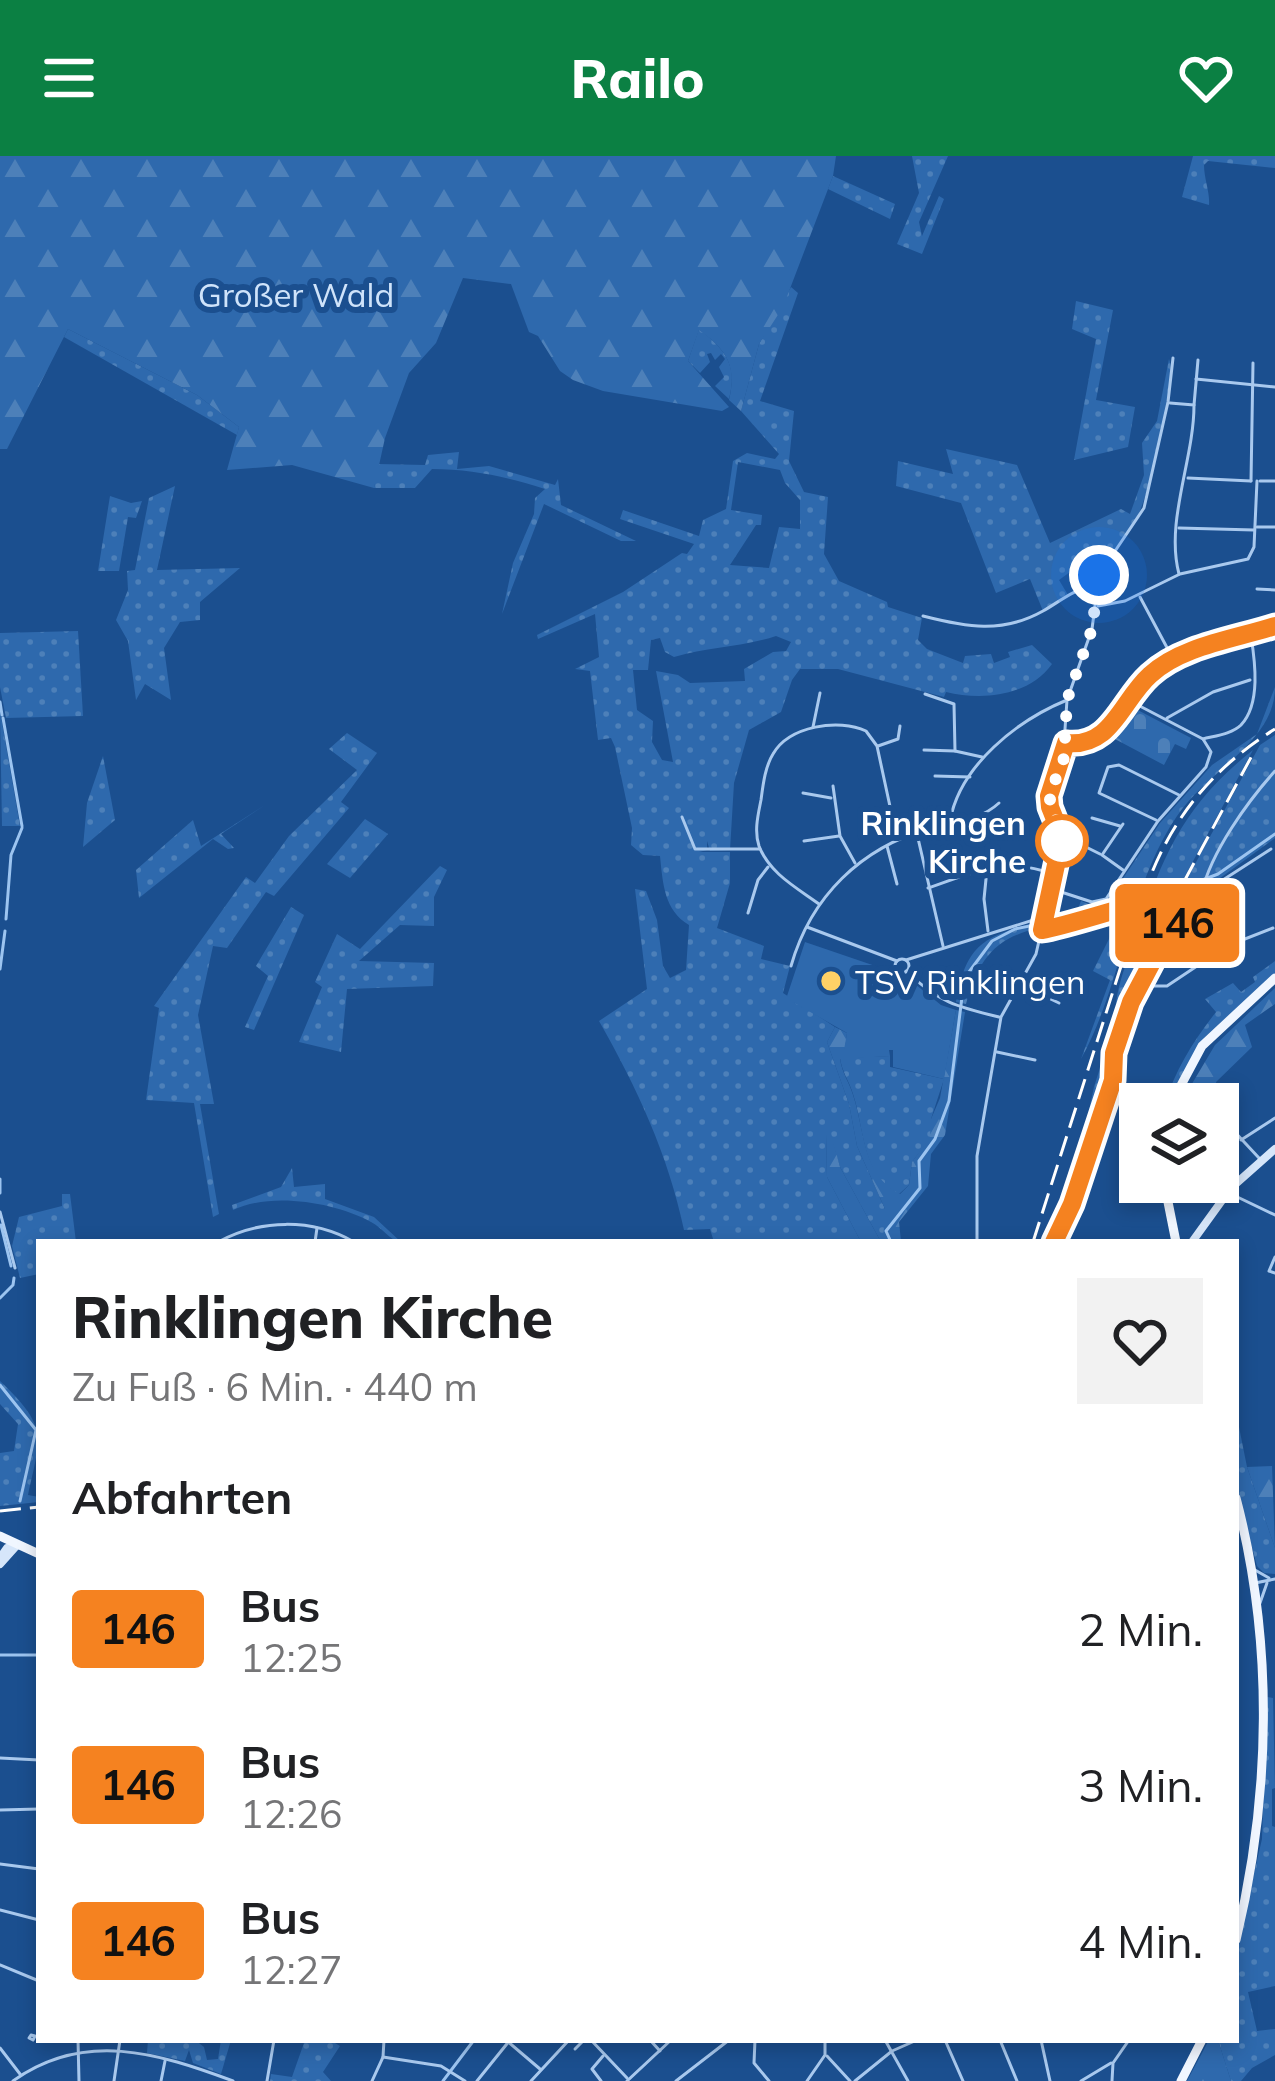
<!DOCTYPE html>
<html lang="de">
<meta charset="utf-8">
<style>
:root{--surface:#fff;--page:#f2f2f2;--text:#202124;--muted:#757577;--accent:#0b8043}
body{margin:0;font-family:Mulish,sans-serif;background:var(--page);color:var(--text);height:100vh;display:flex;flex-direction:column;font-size:45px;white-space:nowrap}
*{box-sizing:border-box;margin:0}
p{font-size:39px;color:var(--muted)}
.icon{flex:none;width:66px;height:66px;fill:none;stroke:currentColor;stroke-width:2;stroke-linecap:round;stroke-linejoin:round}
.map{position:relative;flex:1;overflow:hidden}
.panel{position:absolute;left:36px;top:1083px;width:1203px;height:804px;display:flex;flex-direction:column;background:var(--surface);border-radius:0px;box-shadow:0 6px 18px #0003}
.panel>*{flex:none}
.badge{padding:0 24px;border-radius:9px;font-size:42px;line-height:78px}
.tools{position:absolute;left:1119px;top:927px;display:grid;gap:24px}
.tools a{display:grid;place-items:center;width:120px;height:120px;border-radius:0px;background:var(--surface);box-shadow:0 6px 18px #0003;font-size:60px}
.you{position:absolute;width:60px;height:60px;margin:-30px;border:9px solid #fff;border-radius:50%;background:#1a73e8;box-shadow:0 0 0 18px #1a73e833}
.map>.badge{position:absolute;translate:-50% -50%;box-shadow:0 0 0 6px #fff}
h2{padding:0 36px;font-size:45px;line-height:108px}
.round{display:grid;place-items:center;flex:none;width:126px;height:126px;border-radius:0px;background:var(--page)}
.overview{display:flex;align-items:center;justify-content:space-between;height:204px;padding:0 36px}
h1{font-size:57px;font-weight:800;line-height:90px}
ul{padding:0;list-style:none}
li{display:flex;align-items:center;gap:36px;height:156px;padding:0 36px}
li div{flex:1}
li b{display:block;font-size:45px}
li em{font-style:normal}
li .badge{min-width:132px;font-weight:700;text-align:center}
header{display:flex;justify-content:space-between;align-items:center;height:156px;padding:0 36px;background:var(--accent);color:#fff;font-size:54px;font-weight:800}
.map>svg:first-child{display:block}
.grass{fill:url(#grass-dots);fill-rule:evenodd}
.forest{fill:url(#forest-firs)}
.cemetery{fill:url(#cemetery-stones)}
.pitch{fill:#2e69ad}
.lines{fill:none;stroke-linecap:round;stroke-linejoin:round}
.stream{stroke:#9cc4f0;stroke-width:3}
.street{stroke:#a9c9ee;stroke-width:3}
.secondary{stroke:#d6e6fa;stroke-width:8}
.primary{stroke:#f0f6ff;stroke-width:9}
.rail{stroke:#fff;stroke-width:3;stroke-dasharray:21 9;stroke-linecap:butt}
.line-casing{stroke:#fff;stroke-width:27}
.line{stroke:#f58220;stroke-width:18}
.walk{stroke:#fff;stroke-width:12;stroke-dasharray:0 21.6}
.stop-dot{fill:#fff;stroke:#f58220;stroke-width:6}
.poi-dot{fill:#ffd166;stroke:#1b4f8f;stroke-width:4.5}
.labels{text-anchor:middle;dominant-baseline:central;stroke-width:12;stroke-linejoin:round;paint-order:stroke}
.park-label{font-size:33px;fill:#cfe3fa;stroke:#1b4f8f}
.stop-label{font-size:33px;font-weight:bold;fill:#fff;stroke:#1b4f8f;text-anchor:end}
.poi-label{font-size:33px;fill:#fff;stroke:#1b4f8f;text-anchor:start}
</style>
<header><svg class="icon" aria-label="menu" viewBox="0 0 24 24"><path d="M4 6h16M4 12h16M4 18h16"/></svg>Railo<svg class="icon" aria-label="heart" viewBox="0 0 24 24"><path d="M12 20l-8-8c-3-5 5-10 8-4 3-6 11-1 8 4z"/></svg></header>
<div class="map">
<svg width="1275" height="1925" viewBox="0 0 1275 1925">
<defs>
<pattern id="grass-dots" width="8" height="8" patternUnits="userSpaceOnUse" patternTransform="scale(3)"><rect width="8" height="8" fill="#2e69ad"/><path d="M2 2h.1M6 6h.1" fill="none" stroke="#4d80b9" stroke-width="1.8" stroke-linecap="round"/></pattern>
<pattern id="forest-firs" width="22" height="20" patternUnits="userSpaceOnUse" patternTransform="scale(3)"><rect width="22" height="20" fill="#2e69ad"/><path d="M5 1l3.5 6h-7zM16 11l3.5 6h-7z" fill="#4d80b9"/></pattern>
<pattern id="cemetery-stones" width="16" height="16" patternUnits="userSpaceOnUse" patternTransform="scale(3)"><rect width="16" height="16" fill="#2e69ad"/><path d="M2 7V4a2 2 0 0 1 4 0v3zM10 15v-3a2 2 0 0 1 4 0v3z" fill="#4d80b9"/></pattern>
</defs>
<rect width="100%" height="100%" fill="#1b4f8f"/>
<!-- grass -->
<g class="grass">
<path d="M912 0H948L919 66 922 80 939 40 944 43 922 98 897 88 919 37Z"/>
<path d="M1193 0H1275V12L1208 5 1204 9C1204 23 1210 36 1209 49L1182 41Z"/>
<path d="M833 20 895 48 890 63 828 33Z"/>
<path d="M791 131 798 137 760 245 794 255 789 305 804 336 828 341 824 398 839 425 887 446 888 451 922 462 918 484 927 493 963 507 965 500 991 498 994 507 1010 501 1008 496 1032 489 1052 508C1029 540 983 545 946 536L944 541 838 513H800L792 524 781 556 749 574 734 627 730 694 710 695 707 685V694L699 696H730V727L717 772 764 790 761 803 790 810 783 837 835 871 827 886 849 948 857 990 885 1053V1086H881L840 1011 830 978 826 979 827 1021 861 1086H714L710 1073 684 1074C668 998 637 932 599 865L647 833 635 733 646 735 657 764 663 810 670 822 686 814 689 769C664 754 663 728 660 700L643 699 631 689 632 672 615 591 611 582 598 584 590 515 575 513 599 501 595 458 538 483 537 479 623 436 682 397 687 398 694 388 620 363 623 354 699 380 703 364 726 353 733 305 747 297 775 303 779 298 741 255 759 188ZM738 306 780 314 785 327 800 344V373L779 371 769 412 730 409 756 369H761L762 359 731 354ZM776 480 791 486 786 495 773 496 744 513 745 525 690 527 678 519 656 515 673 606 662 604 652 586 653 565 637 554 633 514H648L651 484 660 482 665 496 674 501C708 491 743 491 776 480Z"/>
<path d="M1076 145 1113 154 1096 244 1135 251 1128 291 1074 304 1096 183 1072 173Z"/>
<path d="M68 173 197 239 239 271 237 279 64 181Z"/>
<path d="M699 173C726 194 738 210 729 243L715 230 724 221 719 211 725 203 721 198 715 204 711 197 707 198 710 206 700 217 688 205Z"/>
<path d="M1169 203C1178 225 1148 348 1132 372 1120 391 1104 405 1094 425L1089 427 1077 411 1059 424 1068 439 1043 455 1030 423 996 437 961 347 896 330 898 305 953 318 946 293 1017 309 1050 387 1121 353 1130 358 1144 319 1142 287 1157 265Z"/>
<path d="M459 296 457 313 489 310 555 329 558 323 561 349 636 385H621L544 348 502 458 513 407 534 358 535 342 545 333C506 321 473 313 432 313L415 332H374L377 308 425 309 428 299Z"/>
<path d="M175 330 157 414 240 412 200 446V464L180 466 164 492 171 544 145 528 136 544 128 485 116 464 128 434 127 415 135 414 149 342Z"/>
<path d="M110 340 131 347 142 345 136 362 128 361 119 415H98Z"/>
<path d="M78 475 83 560 6 562 0 531V477Z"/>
<path d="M1275 531C1275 586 1209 613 1177 660 1128 732 1123 827 1081 903L1110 824 1093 815 1116 769 1115 755 1045 771 1049 758 1078 753 1081 745 1091 749 1108 745 1160 667 1212 609 1257 578Z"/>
<path d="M0 555 20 670H2Z"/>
<path d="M347 577 377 597 341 646 349 652 274 740 266 736 227 792 213 790 198 859 214 948H200L219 1058 213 1061 194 947 146 944 159 852 154 850 246 721 255 727 289 680 357 614 329 593Z"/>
<path d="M1275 579V682L1197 739 1182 732 1260 589Z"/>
<path d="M1253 594 1116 848C1118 826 1129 800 1137 778 1163 697 1185 648 1253 594Z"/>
<path d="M103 600 115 664 83 691 87 647Z"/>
<path d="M265 649 221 678 234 692 228 693 213 683 139 742 136 714 193 664 201 690Z"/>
<path d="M365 663 388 678 350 722 327 708Z"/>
<path d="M440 710 447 714 434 741V770L400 769 359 805 434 807 433 830 347 833 341 896 299 886 322 831 315 826 337 778 360 793Z"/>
<path d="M1189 738 1129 845 1112 897 1111 923 1071 1048 1052 1086H1048L1082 987 1094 931 1116 861 1178 739Z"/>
<path d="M291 751 304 759 254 874 245 871 268 820 256 810Z"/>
<path d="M1042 764 1040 772C994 781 978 805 966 848L956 846C967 783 987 781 1042 764Z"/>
<path d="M1275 805V817L1205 881 1165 948C1175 914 1194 884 1216 856L1205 843 1233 827 1241 836 1255 826 1253 821Z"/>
<path d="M890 900V911L944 923 931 963V981L912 1006 909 1029 899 1038C861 1019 865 974 853 938 849 925 842 916 840 902Z"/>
<path d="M292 1012 294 1031 325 1028V1043L374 1061 401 1086C389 1084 383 1072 371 1066 334 1046 271 1036 233 1054L232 1049 281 1031Z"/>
<path d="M62 1038H70L76 1086H39V1118L20 1122 12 1090 19 1061 62 1050Z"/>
<path d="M0 1225C47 1270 42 1278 28 1339L39 1341V1346L0 1350V1297L14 1295 18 1268 0 1248Z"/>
<path d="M1236 1256 1247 1311 1275 1392V1418L1264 1417 1257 1410 1236 1330Z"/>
<path d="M1267 1541 1273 1542 1275 1632 1272 1633V1670L1275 1671V1830L1248 1836 1257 1875 1275 1873V1899L1252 1912 1241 1925H1231L1218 1884H1236V1796L1262 1683Z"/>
<path d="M148 1884H195L204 1891 207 1904 218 1903 221 1884H231L221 1918 193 1907 189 1894 185 1905 147 1897Z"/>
<path d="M305 1884H330L340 1890 323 1916 331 1925H270L271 1918 292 1921Z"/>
</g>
<!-- forest -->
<g class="forest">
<path d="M0 0H836L833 20 783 151 759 188 741 255 729 244C737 210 727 194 699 174L688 205 729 251 722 255 603 235 573 224 560 215 538 180 529 176 511 128 463 122 436 187 409 217 385 282 374 332 292 309 227 314 239 271 197 239 68 173 7 293H0Z"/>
<path d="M1275 832V848L1245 869 1252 891 1216 926 1219 953 1218 948H1180L1215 889Z"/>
<path d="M956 854 965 856 945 979 931 998 928 1030 899 1066 901 1085 883 1086 885 1053 857 990 849 948 827 886 835 871 847 877 845 894H889L890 900 840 903C842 917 849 926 853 939 865 975 862 1019 900 1038L909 1029 912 1006 930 981 931 963 940 942Z"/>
<path d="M831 978 840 1011 881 1086H861L827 1021 826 978Z"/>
<path d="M1272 1310 1275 1392 1247 1311Z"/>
<path d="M1209 1884H1218L1231 1925H1187Z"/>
</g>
<!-- cemetery -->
<path class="cemetery" d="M1130 550 1191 582 1186 593 1175 588 1164 609 1113 582 1111 578Z"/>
<!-- pitch -->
<path class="pitch" d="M805 786 890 815 896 823 905 820 941 849 956 854 944 923 893 911V894H844L847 877 791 845 787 840Z"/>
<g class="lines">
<!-- stream -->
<g class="stream">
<path d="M0 546 2 559"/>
<path d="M3 562 22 670"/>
<path d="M6 763 11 699 22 672"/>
<path d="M0 813 5 775"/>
<path d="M0 1023V1037"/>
<path d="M1 1069 11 1110"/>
<path d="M891 1086 886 1075 920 1032 919 1005 935 983 949 945 963 833 969 816 992 785 1015 773 1099 756 1187 730 1218 718 1275 678"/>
<path d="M0 1142 13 1129 14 1122"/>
<path d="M0 1229 36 1274 20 1345"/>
<path d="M0 1499H39"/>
<path d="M443 1925 474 1884"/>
</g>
<!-- street -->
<g class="street">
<path d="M1196 223 1275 231"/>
<path d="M1170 247 1194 249C1194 304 1165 365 1179 418"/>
<path d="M1194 249 1198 204"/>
<path d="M1188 322 1251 325"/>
<path d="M1251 325 1253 207"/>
<path d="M1260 325H1275"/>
<path d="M1257 371H1275"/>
<path d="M1179 372 1254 374"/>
<path d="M1257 433 1275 434"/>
<path d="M1140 441 1172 501"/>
<path d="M1098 450 1125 445 1180 418 1248 403 1254 391 1257 325"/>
<path d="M923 460C966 471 1002 478 1043 455 1059 446 1074 433 1093 430"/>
<path d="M925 538 954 548 955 595"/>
<path d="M1132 546 1203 583C1214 580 1232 578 1241 569 1261 548 1255 505 1251 480"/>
<path d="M1167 562 1213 536 1250 524"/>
<path d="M813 571 820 537"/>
<path d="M1068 587C1112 592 1123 543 1151 518 1181 490 1236 483 1275 470"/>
<path d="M878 590 898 583 900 570"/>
<path d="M924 594 955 595 982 601"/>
<path d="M935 620 970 621"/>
<path d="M833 630 840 680 855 707"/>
<path d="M803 637 831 642"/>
<path d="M682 661 695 693H760"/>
<path d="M1092 662 1120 670"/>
<path d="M1156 664 1099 637 1108 611 1119 609 1179 639"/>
<path d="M950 665C960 609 1018 564 1067 544"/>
<path d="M917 678 943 790"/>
<path d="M804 685 839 680"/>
<path d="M1078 687 1100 698"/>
<path d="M887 690 897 728"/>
<path d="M987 713 984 743 988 775"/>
<path d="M1123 714 1102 699 1123 668"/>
<path d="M928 732C975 716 1004 700 1053 718"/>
<path d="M1055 734 1092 746 1106 743 1158 665 1206 611 1211 596 1203 583"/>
<path d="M1202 736C1211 696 1248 645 1275 615"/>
<path d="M819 748C797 732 769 717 759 690 754 675 758 659 761 644 763 629 765 611 773 598 789 570 839 562 866 575L877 590 897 683"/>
<path d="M748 757 758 724 768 711"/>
<path d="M807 771 897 805"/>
<path d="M1043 774 1177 735H1186L1194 741"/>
<circle cx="902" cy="810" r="7"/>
<path d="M906 804 1043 761"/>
<path d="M791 810C811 740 861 692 930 672 956 664 978 666 999 647"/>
<path d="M906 815C938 846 957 851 999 861"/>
<path d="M1019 828 1059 847"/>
<path d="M1140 830H1167L1227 790 1273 772"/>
<path d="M997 896 1035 904"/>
<path d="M1219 959 1259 1002"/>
<path d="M1241 984 1275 962"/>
<path d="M1229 1037 1275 1059"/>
<path d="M0 1056 15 1112"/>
<path d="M218 1086C260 1063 312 1062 354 1086"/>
<path d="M315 1086 317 1072"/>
<path d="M977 1086V1000L1001 861 1036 798 1061 687 1049 644 1063 602 1067 544 1092 473 1099 419 1144 352 1168 246 1173 202"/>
<path d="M1054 1086 1072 1048 1113 924 1114 897 1131 846 1161 787 1192 756 1195 742 1271 693"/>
<path d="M1275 1101 1269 1115 1275 1117"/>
<path d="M1255 1414 1269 1422"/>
<path d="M1255 1427 1275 1423"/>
<path d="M1260 1447 1267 1427"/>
<path d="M0 1602 39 1604"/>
<path d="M0 1654 39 1653"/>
<path d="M0 1708 39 1713"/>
<path d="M0 1754 39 1764"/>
<path d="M0 1809 39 1825"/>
<path d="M31 1879 35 1880 33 1884 29 1882Z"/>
<path d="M78 1884 79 1925"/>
<path d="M506 1884 540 1913"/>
<path d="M591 1884 627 1922"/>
<path d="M650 1884 660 1895"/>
<path d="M755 1884 754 1907 769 1925"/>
<path d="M885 1884 908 1925"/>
<path d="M945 1884 963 1925"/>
<path d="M1000 1884 1017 1925"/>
<path d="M1041 1884 1050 1925"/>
<path d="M0 1892 20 1918"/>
<path d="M575 1893 584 1884"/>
<path d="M827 1900 850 1925"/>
<path d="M383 1901 441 1910 465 1925"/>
<path d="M13 1925C84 1874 158 1897 233 1925"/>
<path d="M114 1925 120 1884"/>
<path d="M161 1925 165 1905"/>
<path d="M267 1925 274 1884"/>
<path d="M372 1925 383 1901 384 1884"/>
<path d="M477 1925 510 1884"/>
<path d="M531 1925 569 1884"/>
<path d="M601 1925 592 1913 603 1900"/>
<path d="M627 1925 671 1884"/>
<path d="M676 1925 729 1884"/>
<path d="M807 1925 825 1899V1884"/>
<path d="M855 1925 892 1895 917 1884"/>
<path d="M1081 1925 1111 1907"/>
<path d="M1112 1925 1113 1907 1129 1884"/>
</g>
<!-- secondary -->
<g class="secondary">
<path d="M1192 1086 1231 1032 1275 993"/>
<path d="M0 1402 7 1392 16 1390"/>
<path d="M0 1408 17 1389"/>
</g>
<!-- primary -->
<g class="primary">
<path d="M1171 948 1202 890 1275 822"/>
<path d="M1164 1026 1176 1086"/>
<path d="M1236 1342C1274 1486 1271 1639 1236 1784"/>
<path d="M0 1380 39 1398"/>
<path d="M1181 1925 1202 1884"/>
</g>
<!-- rail -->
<g class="rail">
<path d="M1127 831 1255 594"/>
<path d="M1033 1086 1145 735C1169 665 1212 612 1275 573"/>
<path d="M0 1355 39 1351"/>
</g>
</g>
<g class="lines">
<defs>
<path id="line" d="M1054 1086 1072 1048 1113 924 1114 897 1131 846 1168 776 1192 756 1196 746 1190 737C1175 733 1071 770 1042 774L1062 681 1050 651 1049 640 1066 587C1112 592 1121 545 1150 519 1181 490 1235 483 1275 470"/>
</defs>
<!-- line casing -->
<use href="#line" class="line-casing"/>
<!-- line -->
<use href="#line" class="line"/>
<!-- walk -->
<path class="walk" d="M1062 685 1049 640 1064 602 1067 544 1092 473 1099 419"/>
</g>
<!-- markers -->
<circle class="stop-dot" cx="1062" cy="685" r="24"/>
<circle class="poi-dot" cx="831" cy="825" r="12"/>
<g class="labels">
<!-- park labels -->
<g class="park-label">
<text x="296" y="138">Großer Wald</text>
</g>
<!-- stop labels -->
<g class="stop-label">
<text x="1026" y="666">Rinklingen<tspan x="1026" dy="38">Kirche</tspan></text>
</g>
<!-- poi labels -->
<g class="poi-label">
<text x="855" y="825">TSV Rinklingen</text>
</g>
</g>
</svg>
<div class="tools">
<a><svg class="icon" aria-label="layers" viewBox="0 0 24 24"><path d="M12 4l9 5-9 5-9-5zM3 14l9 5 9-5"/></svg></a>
</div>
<div class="you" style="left:1099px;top:419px"></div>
<b class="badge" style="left:1177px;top:767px;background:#f58220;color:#111">146</b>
<section class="panel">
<div class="overview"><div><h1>Rinklingen Kirche</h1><p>Zu Fuß · 6 Min. · 440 m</p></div><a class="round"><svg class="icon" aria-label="heart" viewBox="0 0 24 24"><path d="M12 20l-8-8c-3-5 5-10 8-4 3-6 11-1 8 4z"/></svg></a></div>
<h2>Abfahrten</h2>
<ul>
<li><span class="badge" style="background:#f58220;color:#111">146</span><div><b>Bus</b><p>12:25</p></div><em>2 Min.</em></li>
<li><span class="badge" style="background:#f58220;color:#111">146</span><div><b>Bus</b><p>12:26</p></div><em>3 Min.</em></li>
<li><span class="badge" style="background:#f58220;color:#111">146</span><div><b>Bus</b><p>12:27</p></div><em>4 Min.</em></li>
</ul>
</section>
</div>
